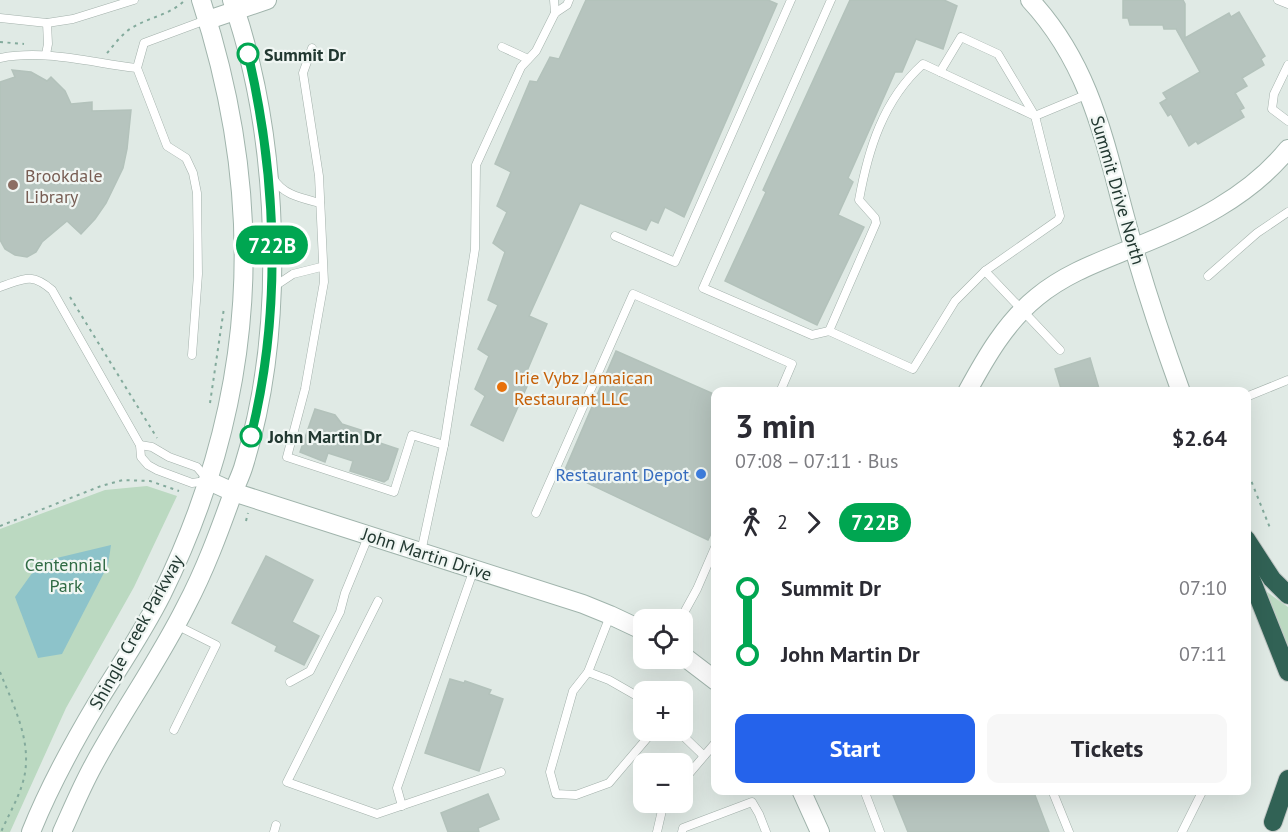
<!DOCTYPE html>
<meta charset="utf-8">
<style>
:root{--surface:#fff;--page:#f7f7f7;--text:#2b2b33;--muted:#7c7c81;--accent:#2563eb}
body{margin:0;font-family:"PT Sans",sans-serif;background:var(--page);color:var(--text);height:100vh;display:flex;flex-direction:column;font-size:22px;white-space:nowrap}
*{box-sizing:border-box;margin:0}
p{font-size:20px;color:var(--muted)}
.icon{flex:none;width:33px;height:33px;fill:none;stroke:currentColor;stroke-width:2;stroke-linecap:round;stroke-linejoin:round}
.map{position:relative;flex:1;overflow:hidden}
.details{position:absolute;left:711px;top:387px;width:540px;height:408px;display:flex;flex-direction:column;background:var(--surface);border-radius:12px;box-shadow:0 6px 24px #0002}
.details>*{flex:none}
.badge{padding:0 12px;border-radius:20px;font-size:21px;line-height:39px}
.fabs{position:absolute;left:633px;top:609px;display:grid;gap:12px}
.fabs a{display:grid;place-items:center;width:60px;height:60px;border-radius:12px;background:var(--surface);box-shadow:0 6px 24px #0002;font-size:30px}
.map>.badge{position:absolute;translate:-50% -50%;box-shadow:0 0 0 3px #fff}
.legs{display:flex;align-items:center;gap:9px;height:66px;padding:0 24px;font-size:20px}
.legs p{margin-inline-start:auto}
.head{display:flex;align-items:center;justify-content:space-between;height:102px;padding:0 24px}
h1{font-size:33px;font-weight:600;line-height:45px}
.cta{display:flex;gap:12px;margin-top:auto;padding:12px 24px}
.cta a{flex:1;height:69px;border-radius:12px;background:var(--accent);color:#fff;font-size:24px;font-weight:600;line-height:69px;text-align:center}
.cta a+a{background:var(--page);color:var(--text)}
ul{padding:0 24px;list-style:none}
li{display:flex;align-items:center;gap:21px;height:66px;font-size:22px}
li i{display:grid;place-items:center;width:9px;height:100%;margin:0 8px;background:currentColor}
li i::after{content:'';width:15px;height:15px;margin:-8px;border:4px solid;border-radius:50%;background:var(--surface)}
li p{margin-inline-start:auto}
li:first-child i{background:linear-gradient(#0000 50%,currentColor 0)}
li:last-child i{background:linear-gradient(currentColor 50%,#0000 0)}
.map>svg:first-child{display:block}
.green{fill:#bbd9c1}
.water{fill:#8dc3ca}
.building{fill:#b6c4be;stroke:#b3c2bb;stroke-width:1.5}
.lines{fill:none;stroke-linecap:round;stroke-linejoin:round}
.lane-casing{stroke:#a3b1ab;stroke-width:9}
.secondary-casing{stroke:#a0b4ac;stroke-width:20}
.highway-casing{stroke:#c1c7c5;stroke-width:20}
.path{stroke:#83aa9c;stroke-width:2;stroke-dasharray:3 4.5;stroke-linecap:butt}
.lane{stroke:#fff;stroke-width:8}
.secondary{stroke:#fff;stroke-width:18}
.highway{stroke:#316255;stroke-width:18}
.line-1-casing{stroke:#fff;stroke-width:14}
.line-1{stroke:#00a651;stroke-width:9}
.stop-1-dot{fill:#fff;stroke:#00a651;stroke-width:3}
.education-dot{fill:#8d6e63;stroke:#f0f6f3;stroke-width:2}
.food-dot{fill:#e8710a;stroke:#f0f6f3;stroke-width:2}
.shop-dot{fill:#3f7fe0;stroke:#f0f6f3;stroke-width:2}
.labels{text-anchor:middle;dominant-baseline:central;stroke-width:4.5;stroke-linejoin:round;paint-order:stroke}
.stop-label{font-size:18px;font-weight:bold;fill:#223831;stroke:#f0f6f3;text-anchor:start}
.education-label{font-size:18px;fill:#785e54;stroke:#f0f6f3;text-anchor:start}
.street-label{font-size:18px;fill:#223831;stroke:#f0f6f3}
.food-label{font-size:18px;fill:#c56008;stroke:#f0f6f3;text-anchor:start}
.shop-label{font-size:18px;fill:#366cbe;stroke:#f0f6f3;text-anchor:end}
.park-label{font-size:18px;fill:#306b44;stroke:#f0f6f3}
</style>
<div class="map">
<svg width="1288" height="832" viewBox="0 0 1288 832">
<rect width="100%" height="100%" fill="#e0eae5"/>
<!-- green -->
<g class="green">
<path d="M147 486 177 496 134 587 66 708 10 832H0V529L105 490Z"/>
<path d="M1267 592 1288 607V658L1265 594Z"/>
</g>
<!-- water -->
<path class="water" d="M111 545 108 565 62 654 38 658 15 597 40 562Z"/>
<!-- building -->
<g class="building">
<path d="M586 0H768L777 4 684 217 665 207 658 223 651 220 646 230 580 203 529 316 547 324 527 371 532 375 503 441 471 425 485 396 475 389 489 356 478 349 498 305 488 300 505 252 493 243 507 212 497 206 511 172 495 164 530 81 537 82 550 57 559 59Z"/>
<path d="M850 0H944L957 6 943 49 916 39 902 72H895L848 178 853 182 838 215 864 227 817 325 725 281 766 192 763 190Z"/>
<path d="M1123 0H1183L1185 4V38L1229 13 1231 17 1239 12 1265 56 1261 59 1264 65 1242 78 1247 86 1235 93 1244 108 1240 110 1244 117 1198 144 1196 141 1189 146 1171 114 1168 116 1160 103 1167 99 1163 93 1200 72 1176 29H1164L1163 25H1130L1128 18H1123Z"/>
<path d="M12 70 31 72 47 81 51 77 65 91 71 104 92 102V111L131 110 127 149 123 168 106 203 95 219 81 234 67 221 42 242 36 252 27 257 15 255 5 249 0 240V82L15 77Z"/>
<path d="M616 351 716 395V523L708 540 564 472Z"/>
<path d="M1090 358 1100 392H1062L1055 369Z"/>
<path d="M315 409 335 415 342 424 361 430 362 437 398 449 388 479 384 482 350 471 353 461 328 453 325 462 300 452Z"/>
<path d="M266 556 313 580 292 622 319 636 304 665 275 651 277 646 232 623Z"/>
<path d="M450 679 464 683 465 681 491 690 489 694 503 699 479 771 425 753Z"/>
<path d="M891 790H1033L1049 832H908Z"/>
<path d="M488 794 499 819 478 828 479 832H448L441 813Z"/>
</g>
<g class="lines">
<defs>
<g id="lane">
<path d="M554 0 555 13"/>
<path d="M831 0 703 288 812 335 829 331 913 369 955 301 985 271 1060 350"/>
<path d="M1278 0 1288 4"/>
<path d="M0 18 47 23 73 19 134 0"/>
<path d="M502 47 528 59"/>
<path d="M312 48 303 73 319 176 324 282 305 389 287 457 394 492 412 435 444 445"/>
<path d="M46 54 48 44 47 23"/>
<path d="M0 58C46 49 92 63 137 68"/>
<path d="M1288 65 1274 94 1272 109 1288 121"/>
<path d="M940 72 961 37 998 54 1035 116 1088 94"/>
<path d="M273 178C283 195 301 198 320 203"/>
<path d="M615 236 675 262 791 0"/>
<path d="M1208 276 1257 233 1288 212"/>
<path d="M0 287C24 279 31 272 52 290L140 445 141 457 148 465 157 470 192 483 206 481"/>
<path d="M272 288 293 274 321 267"/>
<path d="M829 331 876 223 875 218 859 200C868 150 883 100 923 64L1035 116 1060 216 1058 220 985 271"/>
<path d="M192 355 198 274 197 193 193 173 186 158 167 146 137 68 144 43 206 20"/>
<path d="M1246 397 1288 380"/>
<path d="M140 445 152 447 169 457 197 467 207 479"/>
<path d="M536 513 633 294 792 364 780 392"/>
<path d="M421 552 444 445 475 249 476 165 521 67 536 51 555 13 567 5 569 0"/>
<path d="M378 601 287 782 377 814 501 772"/>
<path d="M610 616 588 672 573 691 550 772 556 794 576 795 609 783 654 730"/>
<path d="M680 620 697 589 716 545"/>
<path d="M588 672 609 680 644 700"/>
<path d="M290 682 310 671 340 612 345 593 368 537"/>
<path d="M174 730 216 645 176 625"/>
<path d="M677 730 704 756"/>
<path d="M682 782 716 742"/>
<path d="M864 790 880 832"/>
<path d="M1052 790 1069 832"/>
<path d="M402 806 397 788 474 569"/>
<path d="M274 832 276 825"/>
<path d="M657 832 663 806 666 802"/>
<path d="M682 832 683 828 752 802 759 814 766 832"/>
<path d="M1182 832 1203 790"/>
</g>
<g id="secondary">
<path d="M1030 0C1097 72 1107 158 1134 249 1148 297 1164 345 1181 392"/>
<path d="M208 20 267 0"/>
<path d="M967 392C986 357 1006 322 1037 297 1066 273 1101 261 1135 247 1191 225 1249 197 1288 149"/>
<path d="M209 481 233 492 583 604 610 615 644 631"/>
<path d="M682 655 716 681"/>
<path d="M801 790 820 832"/>
<path d="M31 832C49 787 72 745 97 703 119 667 143 632 162 594 257 400 268 205 201 0"/>
<path d="M62 832C72 810 81 788 93 766 122 712 158 662 186 606 205 570 219 532 233 493 236 485 240 477 243 468 287 329 280 138 232 0"/>
</g>
<g id="highway">
<path d="M1246 539 1272 579 1288 595"/>
<path d="M1246 566 1288 672"/>
<path d="M1273 822 1288 779"/>
</g>
</defs>
<!-- lane casing -->
<use href="#lane" class="lane-casing"/>
<!-- secondary casing -->
<use href="#secondary" class="secondary-casing"/>
<!-- highway casing -->
<use href="#highway" class="highway-casing"/>
<!-- path -->
<g class="path">
<path d="M0 42 24 44"/>
<path d="M107 53C114 45 121 35 130 29 148 17 171 15 185 0"/>
<path d="M70 297 157 438"/>
<path d="M210 403 224 308"/>
<path d="M1246 468 1270 528"/>
<path d="M246 521 248 513"/>
<path d="M0 526 101 486 123 480 150 481 179 491"/>
<path d="M0 672C14 707 35 746 22 785 17 801 8 816 1 832"/>
</g>
<!-- lane -->
<use href="#lane" class="lane"/>
<!-- secondary -->
<use href="#secondary" class="secondary"/>
<!-- highway -->
<use href="#highway" class="highway"/>
</g>
<g class="lines">
<defs>
<path id="line-1" d="M248 54C277 178 282 311 251 436"/>
</defs>
<!-- line-1 casing -->
<use href="#line-1" class="line-1-casing"/>
<!-- line-1 -->
<use href="#line-1" class="line-1"/>
</g>
<!-- markers -->
<g class="stop-1-dot">
<circle cx="248" cy="54" r="10"/>
<circle cx="251" cy="436" r="10"/>
</g>
<circle class="education-dot" cx="13" cy="185" r="6"/>
<circle class="food-dot" cx="502" cy="387" r="6"/>
<circle class="shop-dot" cx="701" cy="474" r="6"/>
<g class="labels">
<!-- stop labels -->
<g class="stop-label">
<text x="264" y="54">Summit Dr</text>
<text x="268" y="436">John Martin Dr</text>
</g>
<!-- education labels -->
<g class="education-label">
<text x="25" y="175">Brookdale<tspan x="25" dy="21">Library</tspan></text>
</g>
<!-- street labels -->
<g class="street-label">
<text transform="translate(1118 190) rotate(74)">Summit Drive North</text>
<text transform="translate(427 554) rotate(18)">John Martin Drive</text>
<text transform="translate(136 632) rotate(-61)">Shingle Creek Parkway</text>
</g>
<!-- food labels -->
<g class="food-label">
<text x="514" y="377">Irie Vybz Jamaican<tspan x="514" dy="21">Restaurant LLC</tspan></text>
</g>
<!-- shop labels -->
<g class="shop-label">
<text x="689" y="474">Restaurant Depot</text>
</g>
<!-- park labels -->
<g class="park-label">
<text x="66" y="564">Centennial<tspan x="66" dy="21">Park</tspan></text>
</g>
</g>
</svg>
<div class="fabs">
<a><svg class="icon" aria-label="locate" viewBox="0 0 24 24"><circle cx="12" cy="12" r="6"/><path d="M12 2v4M12 18v4M2 12h4M18 12h4"/></svg></a>
<a>+</a>
<a>−</a>
</div>
<b class="badge" style="left:272px;top:245px;background:#00a651;color:#fff">722B</b>
<section class="details">
<div class="head"><div><h1>3 min</h1><p>07:08 – 07:11 · Bus</p></div><b>$2.64</b></div>
<div class="legs"><svg class="icon" aria-label="walk" viewBox="0 0 24 24"><circle cx="13" cy="4" r="2"/><path d="M13 8l-2 6 4 7M11 14l-3 7M7 12l3-4h3l4 4"/></svg>2<svg class="icon" aria-label="forward" viewBox="0 0 24 24"><path d="M9 5l7 7-7 7"/></svg><b class="badge" style="background:#00a651;color:#fff">722B</b></div>
<ul>
<li><i style="color:#00a651"></i><b>Summit Dr</b><p>07:10</p></li>
<li><i style="color:#00a651"></i><b>John Martin Dr</b><p>07:11</p></li>
</ul>
<div class="cta"><a>Start</a><a>Tickets</a></div>
</section>
</div>
